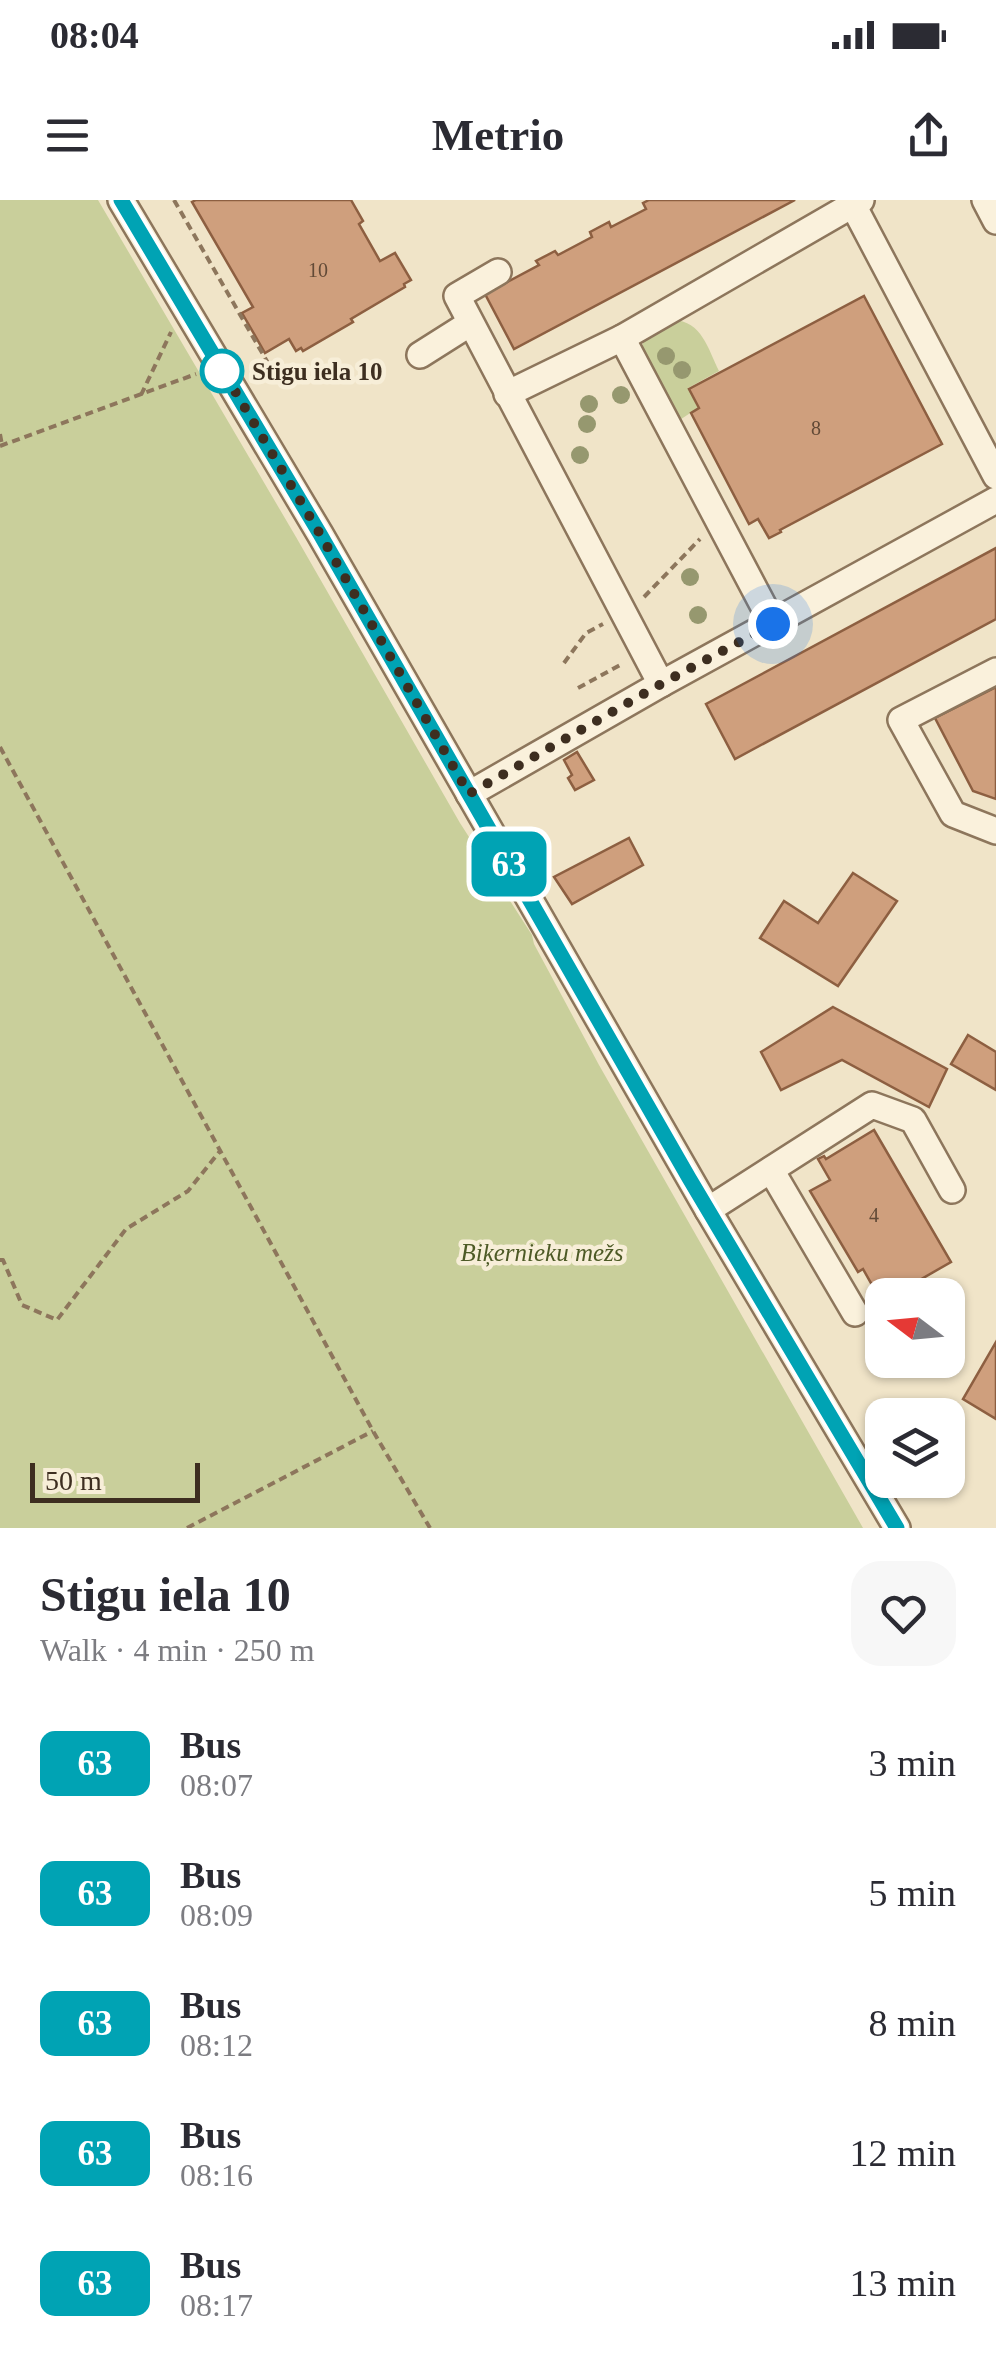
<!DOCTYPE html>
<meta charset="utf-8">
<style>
:root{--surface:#fff;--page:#f7f7f7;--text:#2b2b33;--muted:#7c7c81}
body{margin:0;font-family:Georgia,serif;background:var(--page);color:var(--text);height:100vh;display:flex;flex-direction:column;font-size:38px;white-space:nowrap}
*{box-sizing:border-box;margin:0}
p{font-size:32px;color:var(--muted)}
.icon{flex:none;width:55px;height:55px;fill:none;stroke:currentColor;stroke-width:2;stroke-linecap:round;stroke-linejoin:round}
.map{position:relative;height:1328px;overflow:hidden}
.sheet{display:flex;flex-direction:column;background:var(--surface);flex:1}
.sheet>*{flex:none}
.badge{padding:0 20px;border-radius:15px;font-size:35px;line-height:65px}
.needle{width:65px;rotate:286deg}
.controls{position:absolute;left:865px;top:1078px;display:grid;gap:20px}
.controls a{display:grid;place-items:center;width:100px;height:100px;border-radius:20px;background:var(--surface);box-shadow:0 2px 8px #0004;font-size:50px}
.scale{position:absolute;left:30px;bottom:25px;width:170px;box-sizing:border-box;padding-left:10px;border:5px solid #3d2e20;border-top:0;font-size:28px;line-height:35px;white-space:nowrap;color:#3d2e20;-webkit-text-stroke:8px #f7eed8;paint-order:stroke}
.you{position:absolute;width:50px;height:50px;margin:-25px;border:8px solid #fff;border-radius:50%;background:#1a73e8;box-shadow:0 0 0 15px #1a73e833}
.map>.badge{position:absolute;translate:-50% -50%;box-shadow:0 0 0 5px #fff}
.round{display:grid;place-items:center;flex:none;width:105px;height:105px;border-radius:30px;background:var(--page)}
.summary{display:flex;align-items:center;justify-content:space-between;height:170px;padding:0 40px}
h1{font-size:48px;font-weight:600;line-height:75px}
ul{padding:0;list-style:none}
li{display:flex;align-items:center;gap:30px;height:130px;padding:0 40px}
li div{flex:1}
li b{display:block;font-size:38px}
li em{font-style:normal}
li .badge{min-width:110px;font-weight:700;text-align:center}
.status{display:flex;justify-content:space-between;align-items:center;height:70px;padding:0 50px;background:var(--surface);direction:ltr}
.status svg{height:28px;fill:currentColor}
header{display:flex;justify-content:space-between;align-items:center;height:130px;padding:0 40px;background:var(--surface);font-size:45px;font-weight:600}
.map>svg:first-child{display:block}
.green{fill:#c9cf9b}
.building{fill:#cf9f7d;stroke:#8d5f41;stroke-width:2.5}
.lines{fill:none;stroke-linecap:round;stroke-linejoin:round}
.minor-casing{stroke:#8d765c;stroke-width:30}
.path{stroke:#8d765c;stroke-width:4;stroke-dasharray:8 5;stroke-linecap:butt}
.minor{stroke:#faf1dc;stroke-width:25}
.tree{fill:#96986f}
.line-casing{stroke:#fff;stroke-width:22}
.line{stroke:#00a3b4;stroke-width:15}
.walk{stroke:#3d2e20;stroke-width:10;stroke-dasharray:0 18}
.stop-dot{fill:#fff;stroke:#00a3b4;stroke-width:5}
.labels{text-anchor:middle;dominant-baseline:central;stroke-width:9;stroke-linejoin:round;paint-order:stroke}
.number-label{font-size:20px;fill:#624a37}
.stop-label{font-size:25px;font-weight:bold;fill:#3d2e20;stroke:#f7eed8;text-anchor:start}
.park-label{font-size:25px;font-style:italic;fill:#4d5a26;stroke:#f7eed8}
</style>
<div class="status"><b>08:04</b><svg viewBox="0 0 49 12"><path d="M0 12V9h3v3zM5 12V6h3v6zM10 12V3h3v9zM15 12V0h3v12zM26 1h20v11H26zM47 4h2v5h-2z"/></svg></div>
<header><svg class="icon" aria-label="menu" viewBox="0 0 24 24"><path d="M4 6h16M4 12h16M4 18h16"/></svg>Metrio<svg class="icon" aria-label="share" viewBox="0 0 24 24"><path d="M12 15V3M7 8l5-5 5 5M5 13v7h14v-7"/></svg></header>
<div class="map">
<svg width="996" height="1328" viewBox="0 0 996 1328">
<rect width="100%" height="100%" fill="#f0e4c8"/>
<!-- green -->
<g class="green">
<path d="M0 0H98L296 337 460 623 532 735 534 744 599 865 863 1328H0Z"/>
<path d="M673 120C702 121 708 149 719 171L688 188 698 208 675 223 641 151 644 139Z"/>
</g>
<!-- building -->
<g class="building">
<path d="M196 0H351L363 21 359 24 380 61 395 53 411 80 404 84 405 87 351 119 353 122 303 151 301 148 296 151 289 139 265 153 242 113 253 107 192 2Z"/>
<path d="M649 0H795L514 149 485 94 539 65 536 61 555 51 558 55 592 37 590 32 609 22 611 27 646 9 643 3Z"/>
<path d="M864 96 942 244 780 330 781 332 769 338 758 319 749 324 691 213 699 208 689 189Z"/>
<path d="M996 348V419L735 559 706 504Z"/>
<path d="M996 487V599L973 591 935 518Z"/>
<path d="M577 552 594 580 575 590 568 578 572 575 564 560Z"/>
<path d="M629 638 643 665 572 704 554 677Z"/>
<path d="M853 673 897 701 838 786 760 738 784 701 818 723Z"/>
<path d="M833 807 947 869 929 907 842 860 781 890 761 852Z"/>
<path d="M968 835 996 852V890L951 864Z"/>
<path d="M874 930 951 1062 897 1093 895 1090 882 1095 880 1099 863 1069 858 1072 810 991 830 980 818 959 824 956 826 959Z"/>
<path d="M996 1142V1219L963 1199Z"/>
</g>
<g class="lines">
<defs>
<g id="minor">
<path d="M121 0 320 334 708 1010 897 1328"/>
<path d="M985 0 996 21"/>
<path d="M853 5 996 276"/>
<path d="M498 72 457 96 661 484"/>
<path d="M622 138 773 424"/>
<path d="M420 155 469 124"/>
<path d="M507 194 622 138 861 0"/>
<path d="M996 471 901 520 953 614 996 631"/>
<path d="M469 594 661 484 996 300"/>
<path d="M771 970 855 1113"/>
<path d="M708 1010 872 905 913 920 952 990"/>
</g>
</defs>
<!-- minor casing -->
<use href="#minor" class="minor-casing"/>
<!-- path -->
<g class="path">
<path d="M174 0 272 170"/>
<path d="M141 195 171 132"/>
<path d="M0 234 2 245"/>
<path d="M0 246 196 174"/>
<path d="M644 397 700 339"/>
<path d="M564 463 586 433 603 424"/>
<path d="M578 488 622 464"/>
<path d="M0 547 373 1231 430 1328"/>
<path d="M0 1060H3L22 1105 57 1120 126 1029 188 991 220 951"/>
<path d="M187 1328 373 1231"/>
</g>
<!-- minor -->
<use href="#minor" class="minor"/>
</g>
<!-- trees -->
<g class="tree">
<circle cx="666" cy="156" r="9"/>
<circle cx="682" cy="170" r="9"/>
<circle cx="621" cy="195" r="9"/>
<circle cx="589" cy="204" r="9"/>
<circle cx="587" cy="224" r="9"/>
<circle cx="580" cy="255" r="9"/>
<circle cx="690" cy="377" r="9"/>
<circle cx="698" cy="415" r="9"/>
</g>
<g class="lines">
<defs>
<path id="line" d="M121 0 320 334 689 978 897 1328"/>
</defs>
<!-- line casing -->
<use href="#line" class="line-casing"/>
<!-- line -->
<use href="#line" class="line"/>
<!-- walk -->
<path class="walk" d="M222 171 220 166 320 334 469 594 661 484 773 424"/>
</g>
<!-- markers -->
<circle class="stop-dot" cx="222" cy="171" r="20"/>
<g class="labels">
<!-- number labels -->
<g class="number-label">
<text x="318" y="70">10</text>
<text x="816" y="228">8</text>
<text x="874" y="1015">4</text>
</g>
<!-- stop labels -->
<g class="stop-label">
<text x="252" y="171">Stigu iela 10</text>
</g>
<!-- park labels -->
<g class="park-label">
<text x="542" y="1052">Biķernieku mežs</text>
</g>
</g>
</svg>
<div class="controls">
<a><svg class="needle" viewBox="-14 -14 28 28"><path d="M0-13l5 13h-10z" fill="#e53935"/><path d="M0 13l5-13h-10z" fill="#7c7c81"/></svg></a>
<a><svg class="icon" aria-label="layers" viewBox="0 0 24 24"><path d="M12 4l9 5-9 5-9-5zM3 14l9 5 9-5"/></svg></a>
</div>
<div class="scale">50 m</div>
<div class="you" style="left:773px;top:424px"></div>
<b class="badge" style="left:509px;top:664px;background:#00a3b4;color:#fff">63</b>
</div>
<section class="sheet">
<div class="summary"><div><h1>Stigu iela 10</h1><p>Walk · 4 min · 250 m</p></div><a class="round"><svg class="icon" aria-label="heart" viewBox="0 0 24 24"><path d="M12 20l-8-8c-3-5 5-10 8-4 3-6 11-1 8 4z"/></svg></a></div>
<ul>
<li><span class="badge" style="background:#00a3b4;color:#fff">63</span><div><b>Bus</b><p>08:07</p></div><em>3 min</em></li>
<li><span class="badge" style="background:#00a3b4;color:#fff">63</span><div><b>Bus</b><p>08:09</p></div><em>5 min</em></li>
<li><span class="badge" style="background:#00a3b4;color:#fff">63</span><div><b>Bus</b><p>08:12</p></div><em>8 min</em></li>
<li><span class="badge" style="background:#00a3b4;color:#fff">63</span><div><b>Bus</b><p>08:16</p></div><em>12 min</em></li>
<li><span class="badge" style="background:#00a3b4;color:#fff">63</span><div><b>Bus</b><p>08:17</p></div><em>13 min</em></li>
</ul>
</section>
